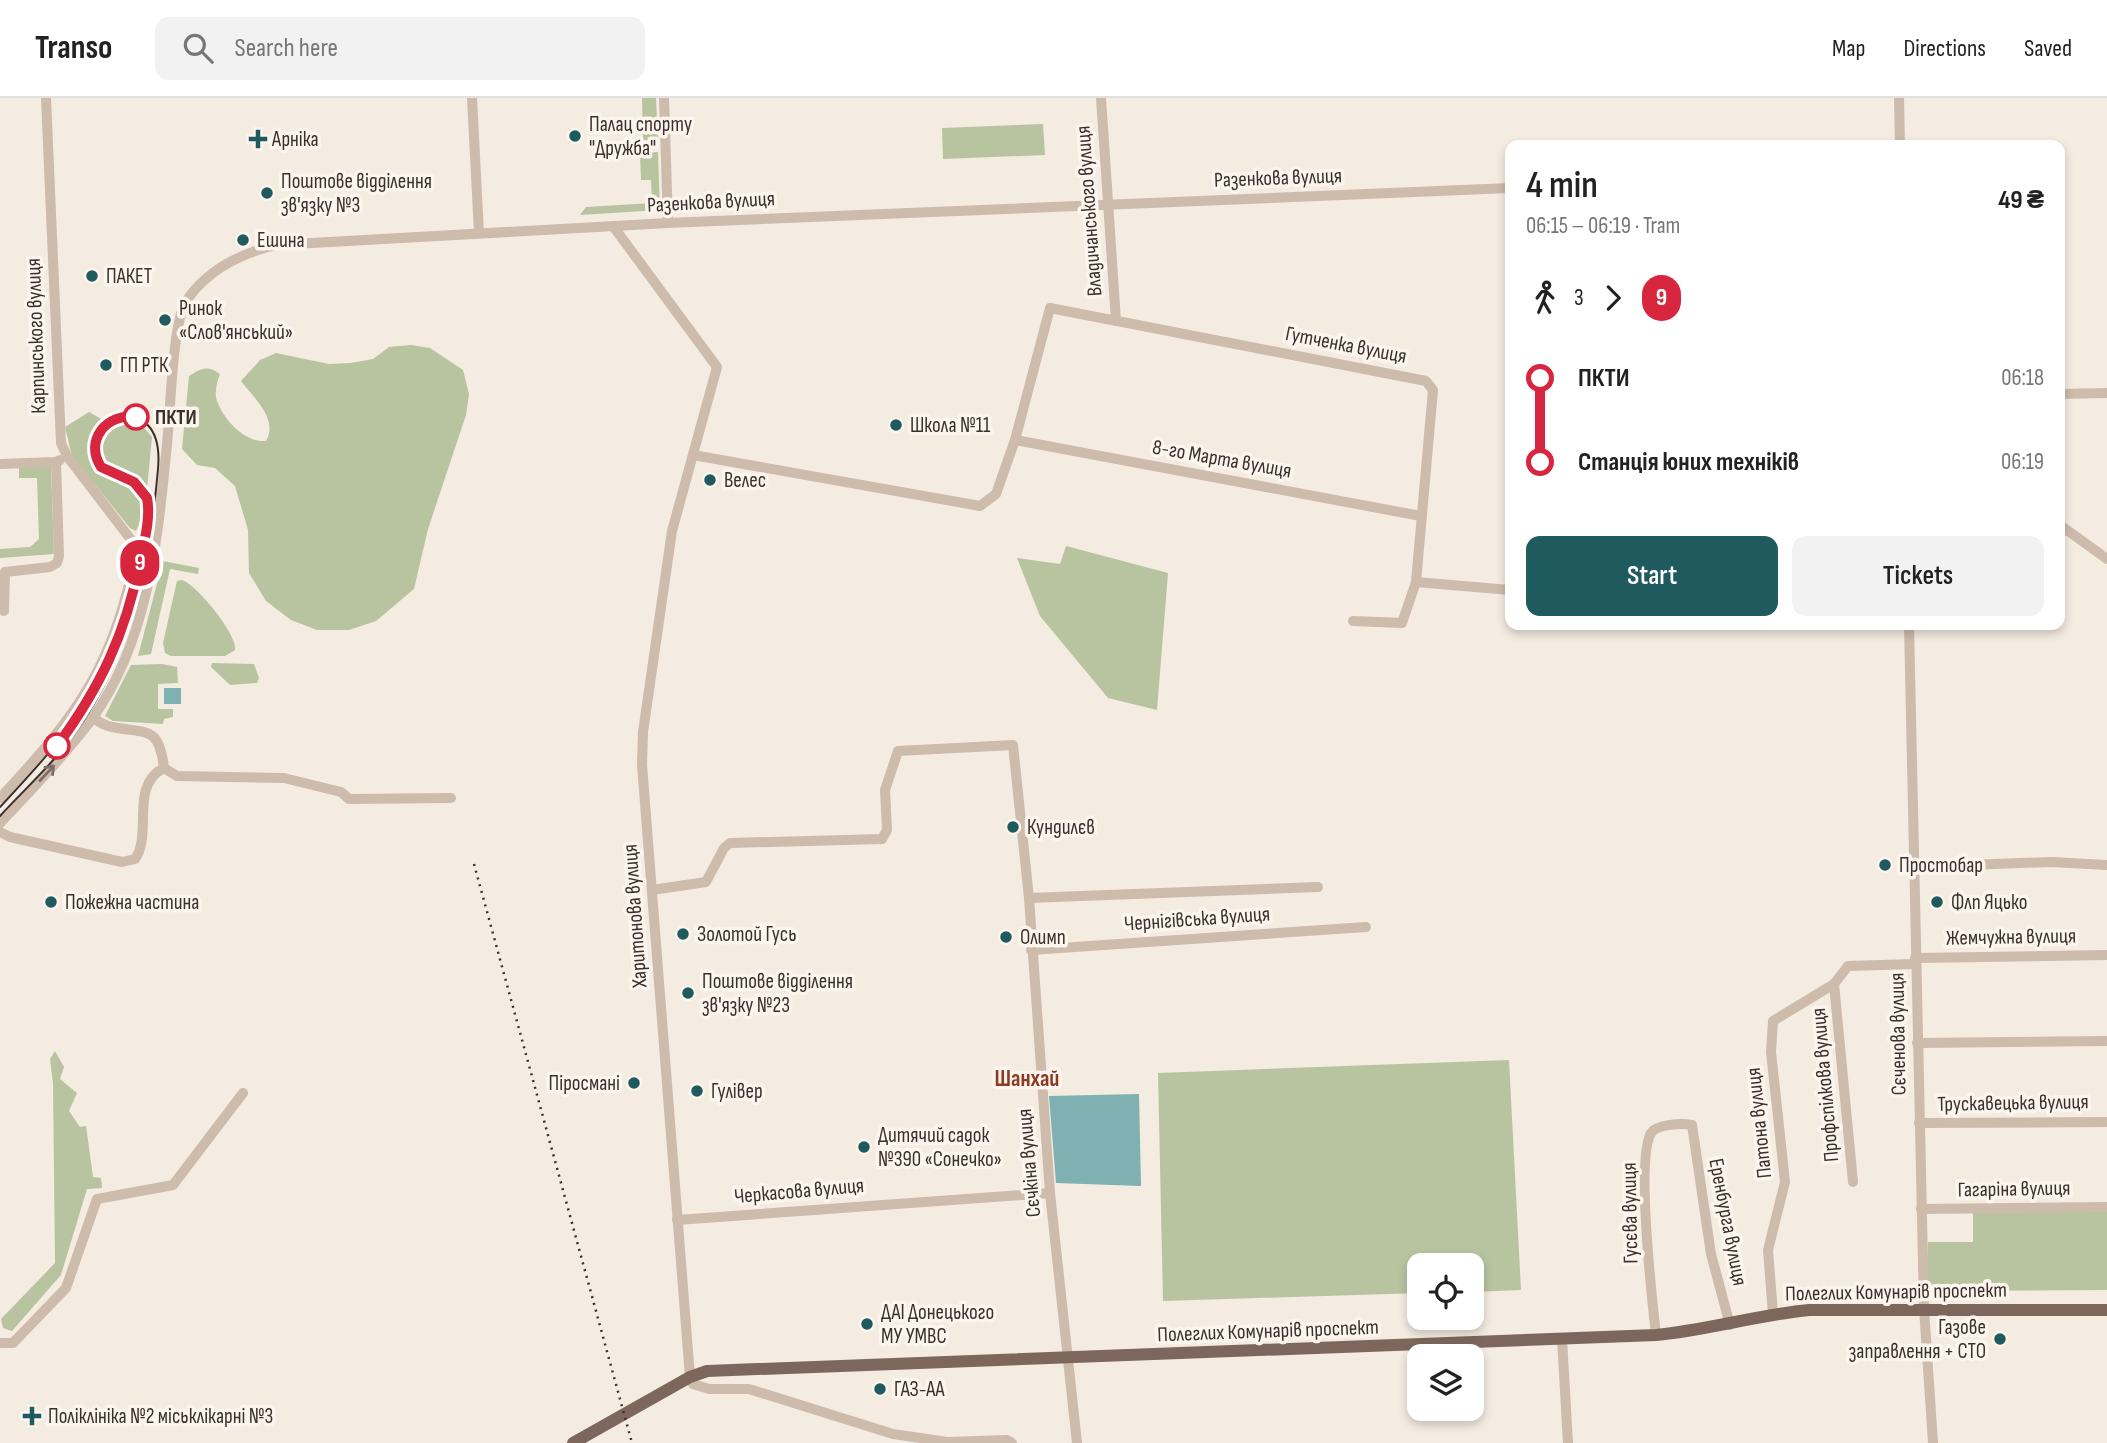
<!DOCTYPE html>
<meta charset="utf-8">
<style>
:root{--surface:#fff;--page:#f2f2f2;--text:#222;--muted:#767676;--line:#e0e0e0;--accent:#1f5a5e}
body{margin:0;font-family:"Sofia Sans Condensed",sans-serif;background:var(--page);color:var(--text);height:100vh;display:flex;flex-direction:column;font-size:26px;white-space:nowrap}
*{box-sizing:border-box;margin:0}
p{font-size:23px;color:var(--muted)}
.icon{flex:none;width:38px;height:38px;fill:none;stroke:currentColor;stroke-width:2;stroke-linecap:round;stroke-linejoin:round}
.map{position:relative;flex:1;overflow:hidden}
.side{position:absolute;left:1505px;top:42px;width:560px;height:490px;display:flex;flex-direction:column;background:var(--surface);border-radius:14px;box-shadow:0 4px 10px #0003}
.side>*{flex:none}
.badge{padding:0 14px;border-radius:23px;font-size:24px;line-height:46px}
.controls{position:absolute;left:1407px;top:1155px;display:grid;gap:14px}
.controls a{display:grid;place-items:center;width:77px;height:77px;border-radius:14px;background:var(--surface);box-shadow:0 4px 10px #0003;font-size:35px}
.map>.badge{position:absolute;translate:-50% -50%;box-shadow:0 0 0 4px #fff}
.legs{display:flex;align-items:center;gap:10px;height:77px;padding:0 21px;font-size:23px}
.legs p{margin-inline-start:auto}
.headline{display:flex;align-items:center;justify-content:space-between;height:119px;padding:0 21px}
h1{font-size:38px;font-weight:600;line-height:52px}
.action{display:flex;gap:14px;margin-top:auto;padding:14px 21px}
.action a{flex:1;height:80px;border-radius:14px;background:var(--accent);color:#fff;font-size:28px;font-weight:600;line-height:80px;text-align:center}
.action a+a{background:var(--page);color:var(--text)}
ul{padding:0 21px;list-style:none}
li{display:flex;align-items:center;gap:24px;height:84px;font-size:26px}
li i{display:grid;place-items:center;width:10px;height:100%;margin:0 9px;background:currentColor}
li i::after{content:'';width:18px;height:18px;margin:-9px;border:5px solid;border-radius:50%;background:var(--surface)}
li p{margin-inline-start:auto}
li:first-child i{background:linear-gradient(#0000 50%,currentColor 0)}
li:last-child i{background:linear-gradient(currentColor 50%,#0000 0)}
header{display:flex;align-items:center;gap:42px;box-sizing:border-box;height:98px;padding:0 35px;background:var(--surface);border-bottom:2px solid var(--line)}
header strong{font-size:33px}
nav{display:flex;gap:38px;margin-inline-start:auto;font-size:24px}
.search{width:490px;height:63px;background:var(--page);display:flex;align-items:center;gap:18px;box-sizing:border-box;padding:0 24px;border-radius:14px;color:var(--muted);font-size:26px}
.map>svg:first-child{display:block}
.green{fill:#b8c4a0}
.water{fill:#7fb0b2}
.lines{fill:none;stroke-linecap:round;stroke-linejoin:round}
.minor{stroke:#cdbbac;stroke-width:10}
.major{stroke:#7d675c;stroke-width:12}
.tram{stroke:#3b302b;stroke-width:2}
.rail{stroke:#3b302b;stroke-width:2.5;stroke-dasharray:2 5;stroke-linecap:butt}
.oneway{stroke:#7d6f65}
.line-1-casing{stroke:#fff;stroke-width:16}
.line-1{stroke:#d7263d;stroke-width:10}
.poi-dot{fill:#1f5a5e;stroke:#fbf5ee;stroke-width:2.5}
.stop-1-dot{fill:#fff;stroke:#d7263d;stroke-width:3.5}
.labels{text-anchor:middle;dominant-baseline:central;stroke-width:7;stroke-linejoin:round;paint-order:stroke}
.poi-label{font-size:21px;fill:#3b302b;stroke:#fbf5ee;text-anchor:start}
.street-label{font-size:21px;fill:#3b302b;stroke:#fbf5ee}
.stop-label{font-size:21px;font-weight:bold;fill:#3b302b;stroke:#fbf5ee;text-anchor:start}
.neighbourhood-label{font-size:23px;font-weight:bold;fill:#8c3b22;stroke:#fbf5ee}
</style>
<header>
<strong>Transo</strong>
<div class="search"><svg class="icon" aria-label="search" viewBox="0 0 24 24"><circle cx="10" cy="10" r="6"/><path d="M15 15l6 6"/></svg>Search here</div>
<nav><a>Map</a><a>Directions</a><a>Saved</a></nav>
</header>
<div class="map">
<svg width="2107" height="1345" viewBox="0 0 2107 1345">
<rect width="100%" height="100%" fill="#f4ebe1"/>
<!-- green -->
<g class="green">
<path d="M642 0H656L658 45 643 42Z"/>
<path d="M1043 26 1045 57 943 61 942 30Z"/>
<path d="M658 54 660 112 580 117 586 109 652 105 651 82H641L640 55Z"/>
<path d="M411 247 430 250 463 272 469 296 466 317 428 431 414 491 376 523 349 532H317L291 522 266 503 249 475 248 432 235 388 215 370 197 367 182 351 189 278C202 270 207 267 220 276 217 284 214 295 217 303 224 322 245 345 266 343 279 321 253 299 241 283L260 262 276 255 329 266 351 265 373 261 389 249Z"/>
<path d="M89 314 105 323 137 322 152 339 145 412 136 433 130 430 72 358 65 329Z"/>
<path d="M19 368H51L54 456 0 460V451L30 449 39 441 37 380H19Z"/>
<path d="M1066 448 1168 475 1157 612 1108 600 1040 518 1017 460 1060 466Z"/>
<path d="M163 463 199 470 198 476 170 471 151 556 138 558Z"/>
<path d="M182 482C197 487 237 536 235 552L225 558H171L165 555 163 545 177 483Z"/>
<path d="M212 565 254 566 259 580 257 585 230 587 211 569Z"/>
<path d="M162 566 177 569 178 585 158 586V611H173V619L164 621 163 626 113 623 105 618 131 567Z"/>
<path d="M55 953 64 969 60 981 77 995 69 1013 80 1029 86 1028 93 1079 101 1080 102 1090 87 1091 61 1177 12 1233 3 1230 1 1221 55 1165 53 985 50 961Z"/>
<path d="M1509 962 1521 1192 1472 1194V1167H1419V1195L1163 1203 1158 975Z"/>
<path d="M2107 1113V1192L1927 1193 1928 1144H1973V1115Z"/>
</g>
<!-- water -->
<g class="water">
<rect x="164" y="590" width="17" height="16"/>
<path d="M1139 996 1141 1088 1056 1085 1049 998Z"/>
</g>
<g class="lines">
<!-- minor -->
<g class="minor">
<path d="M46 0 61 345 67 358 132 443 143 451 154 453"/>
<path d="M472 0 479 135"/>
<path d="M664 0 668 125"/>
<path d="M1101 0 1116 223"/>
<path d="M1899 0 1900 47"/>
<path d="M613 128 717 269 672 433 643 634 642 667 690 1279 693 1286 709 1291H749L893 1336 947 1344 1007 1342 1012 1345"/>
<path d="M2060 296 2107 295"/>
<path d="M1015 342 1421 418"/>
<path d="M693 357 980 408 996 396 1015 342 1050 210 1426 283 1433 292 1416 484 1402 525 1353 523"/>
<path d="M0 366 56 364 60 362"/>
<path d="M2060 427 2107 461"/>
<path d="M1416 484 1510 492"/>
<path d="M4 513 5 474 50 469 57 465 59 458 56 364"/>
<path d="M1909 527 1924 1210 1933 1345"/>
<path d="M78 609C88 616 100 627 112 629 147 636 159 627 164 670L177 678 284 680 341 694 349 701 451 700"/>
<path d="M0 700C82 612 113 568 138 448"/>
<path d="M0 725C32 691 64 658 92 621 147 544 157 448 166 356 171 313 171 247 183 208 204 173 238 156 276 147L668 125 1510 90"/>
<path d="M0 734 10 739 122 764 135 761C153 736 129 687 164 670"/>
<path d="M1914 769 2051 764 2107 767"/>
<path d="M652 792 706 784 724 750 730 745 882 741 887 732 885 692 898 653 1013 647 1029 800 1050 1095 1077 1345"/>
<path d="M1029 800 1318 789"/>
<path d="M1031 852 1366 829"/>
<path d="M1915 860 2107 857"/>
<path d="M1834 886 1853 1084"/>
<path d="M1917 945 2107 943"/>
<path d="M1919 1025 2107 1024"/>
<path d="M1921 1111 2107 1109"/>
<path d="M677 1122 1050 1095"/>
<path d="M1773 1216 1768 1152 1785 1084 1771 954 1773 923 1834 886 1848 868 1915 866"/>
<path d="M1656 1237C1652 1201 1636 1061 1651 1035 1657 1026 1682 1025 1692 1027L1711 1156 1730 1227"/>
<path d="M1562 1241 1568 1345"/>
<path d="M0 1245H13L66 1190 97 1101 173 1087 243 995"/>
</g>
<!-- major -->
<path class="major" d="M573 1345 690 1279 707 1273 1656 1237C1708 1232 1757 1217 1809 1212H2107"/>
<!-- tram -->
<path class="tram" d="M0 709C72 632 118 578 139 472 143 450 149 426 148 403L134 384 101 369C69 321 166 284 158 371 149 473 129 570 62 652 43 675 20 696 0 718"/>
<!-- rail -->
<path class="rail" d="M474 766 632 1345"/>
</g>
<!-- one-way arrows -->
<defs><path id="oneway-shaft" d="M-6 0H5M1.5-3L5.5 0L1.5 3" fill="none" stroke-width="1.6" stroke-linecap="round" stroke-linejoin="round" transform="scale(1.75)"/></defs>
<use class="oneway" href="#oneway-shaft" transform="translate(47 675) rotate(-47)"/>
<g class="lines">
<defs>
<path id="line-1" d="M57 648C101 588 125 537 140 464 144 444 151 420 147 400L134 384 101 369C84 343 106 315 136 319"/>
</defs>
<!-- line-1 casing -->
<use href="#line-1" class="line-1-casing"/>
<!-- line-1 -->
<use href="#line-1" class="line-1"/>
</g>
<!-- markers -->
<g class="poi-dot">
<circle cx="575" cy="38" r="7"/>
<path d="M254.5 30.5h7v7h7v7h-7v7h-7v-7h-7v-7h7z"/>
<circle cx="267" cy="95" r="7"/>
<circle cx="243" cy="142" r="7"/>
<circle cx="92" cy="178" r="7"/>
<circle cx="165" cy="222" r="7"/>
<circle cx="106" cy="267" r="7"/>
<circle cx="896" cy="327" r="7"/>
<circle cx="710" cy="382" r="7"/>
<circle cx="1013" cy="729" r="7"/>
<circle cx="1885" cy="767" r="7"/>
<circle cx="51" cy="804" r="7"/>
<circle cx="1937" cy="804" r="7"/>
<circle cx="683" cy="836" r="7"/>
<circle cx="1006" cy="839" r="7"/>
<circle cx="688" cy="895" r="7"/>
<circle cx="634" cy="985" r="7"/>
<circle cx="697" cy="993" r="7"/>
<circle cx="864" cy="1049" r="7"/>
<circle cx="867" cy="1226" r="7"/>
<circle cx="2000" cy="1241" r="7"/>
<circle cx="880" cy="1291" r="7"/>
<path d="M28.5 1307.5h7v7h7v7h-7v7h-7v-7h-7v-7h7z"/>
</g>
<g class="stop-1-dot">
<circle cx="136" cy="319" r="12"/>
<circle cx="57" cy="648" r="12"/>
</g>
<g class="labels">
<!-- poi labels -->
<g class="poi-label">
<text x="589" y="26">Палац спорту<tspan x="589" dy="24">"Дружба"</tspan></text>
<text x="272" y="41">Арніка</text>
<text x="281" y="83">Поштове відділення<tspan x="281" dy="24">зв'язку №3</tspan></text>
<text x="257" y="142">Ешина</text>
<text x="106" y="178">ПАКЕТ</text>
<text x="179" y="210">Ринок<tspan x="179" dy="24">«Слов'янський»</tspan></text>
<text x="120" y="267">ГП РТК</text>
<text x="910" y="327">Школа №11</text>
<text x="724" y="382">Велес</text>
<text x="1027" y="729">Кундилєв</text>
<text x="1899" y="767">Простобар</text>
<text x="65" y="804">Пожежна частина</text>
<text x="1951" y="804">Флп Яцько</text>
<text x="697" y="836">Золотой Гусь</text>
<text x="1020" y="839">Олимп</text>
<text x="702" y="883">Поштове відділення<tspan x="702" dy="24">зв'язку №23</tspan></text>
<text x="620" y="985" text-anchor="end">Піросмані</text>
<text x="711" y="993">Гулівер</text>
<text x="878" y="1037">Дитячий садок<tspan x="878" dy="24">№390 «Сонечко»</tspan></text>
<text x="881" y="1214">ДАІ Донецького<tspan x="881" dy="24">МУ УМВС</tspan></text>
<text x="1986" y="1229" text-anchor="end">Газове<tspan x="1986" dy="24">заправлення + СТО</tspan></text>
<text x="894" y="1291">ГАЗ-АА</text>
<text x="48" y="1318">Поліклініка №2 міськлікарні №3</text>
</g>
<!-- street labels -->
<g class="street-label">
<text transform="translate(1278 80) rotate(-2)">Разенкова вулиця</text>
<text transform="translate(711 104) rotate(-3)">Разенкова вулиця</text>
<text transform="translate(1089 113) rotate(-94)">Владичанського вулиця</text>
<text transform="translate(36 238) rotate(-92)">Карпинського вулиця</text>
<text transform="translate(1346 247) rotate(11)">Гутченка вулиця</text>
<text transform="translate(1222 361) rotate(10)">8-го Марта вулиця</text>
<text transform="translate(635 818) rotate(-94)">Харитонова вулиця</text>
<text transform="translate(1197 821) rotate(-4)">Чернігівська вулиця</text>
<text transform="translate(2011 839) rotate(-1)">Жемчужна вулиця</text>
<text transform="translate(1898 936) rotate(-91)">Сєченова вулиця</text>
<text transform="translate(1825 987) rotate(-95)">Профспілкова вулиця</text>
<text transform="translate(2013 1005) rotate(-1)">Трускавецька вулиця</text>
<text transform="translate(1759 1025) rotate(-96)">Патона вулиця</text>
<text transform="translate(1029 1065) rotate(-95)">Сєчкіна вулиця</text>
<text transform="translate(2014 1091) rotate(-1)">Гагаріна вулиця</text>
<text transform="translate(799 1093) rotate(-5)">Черкасова вулиця</text>
<text transform="translate(1630 1115) rotate(-91)">Гусєва вулиця</text>
<text transform="translate(1728 1124) rotate(79)">Еренбурга вулиця</text>
<text transform="translate(1896 1194) rotate(-1)">Полеглих Комунарів проспект</text>
<text transform="translate(1268 1233) rotate(-2)">Полеглих Комунарів проспект</text>
</g>
<!-- stop labels -->
<g class="stop-label">
<text x="155" y="319">ПКТИ</text>
</g>
<!-- neighbourhood labels -->
<g class="neighbourhood-label">
<text x="1027" y="981">Шанхай</text>
</g>
</g>
</svg>
<div class="controls">
<a><svg class="icon" aria-label="locate" viewBox="0 0 24 24"><circle cx="12" cy="12" r="6"/><path d="M12 2v4M12 18v4M2 12h4M18 12h4"/></svg></a>
<a><svg class="icon" aria-label="layers" viewBox="0 0 24 24"><path d="M12 4l9 5-9 5-9-5zM3 14l9 5 9-5"/></svg></a>
</div>
<b class="badge" style="left:140px;top:465px;background:#d7263d;color:#fff">9</b>
<section class="side">
<div class="headline"><div><h1>4 min</h1><p>06:15 – 06:19 · Tram</p></div><b>49 ₴</b></div>
<div class="legs"><svg class="icon" aria-label="walk" viewBox="0 0 24 24"><circle cx="13" cy="4" r="2"/><path d="M13 8l-2 6 4 7M11 14l-3 7M7 12l3-4h3l4 4"/></svg>3<svg class="icon" aria-label="forward" viewBox="0 0 24 24"><path d="M9 5l7 7-7 7"/></svg><b class="badge" style="background:#d7263d;color:#fff">9</b></div>
<ul>
<li><i style="color:#d7263d"></i><b>ПКТИ</b><p>06:18</p></li>
<li><i style="color:#d7263d"></i><b>Станція юних техніків</b><p>06:19</p></li>
</ul>
<div class="action"><a>Start</a><a>Tickets</a></div>
</section>
</div>
